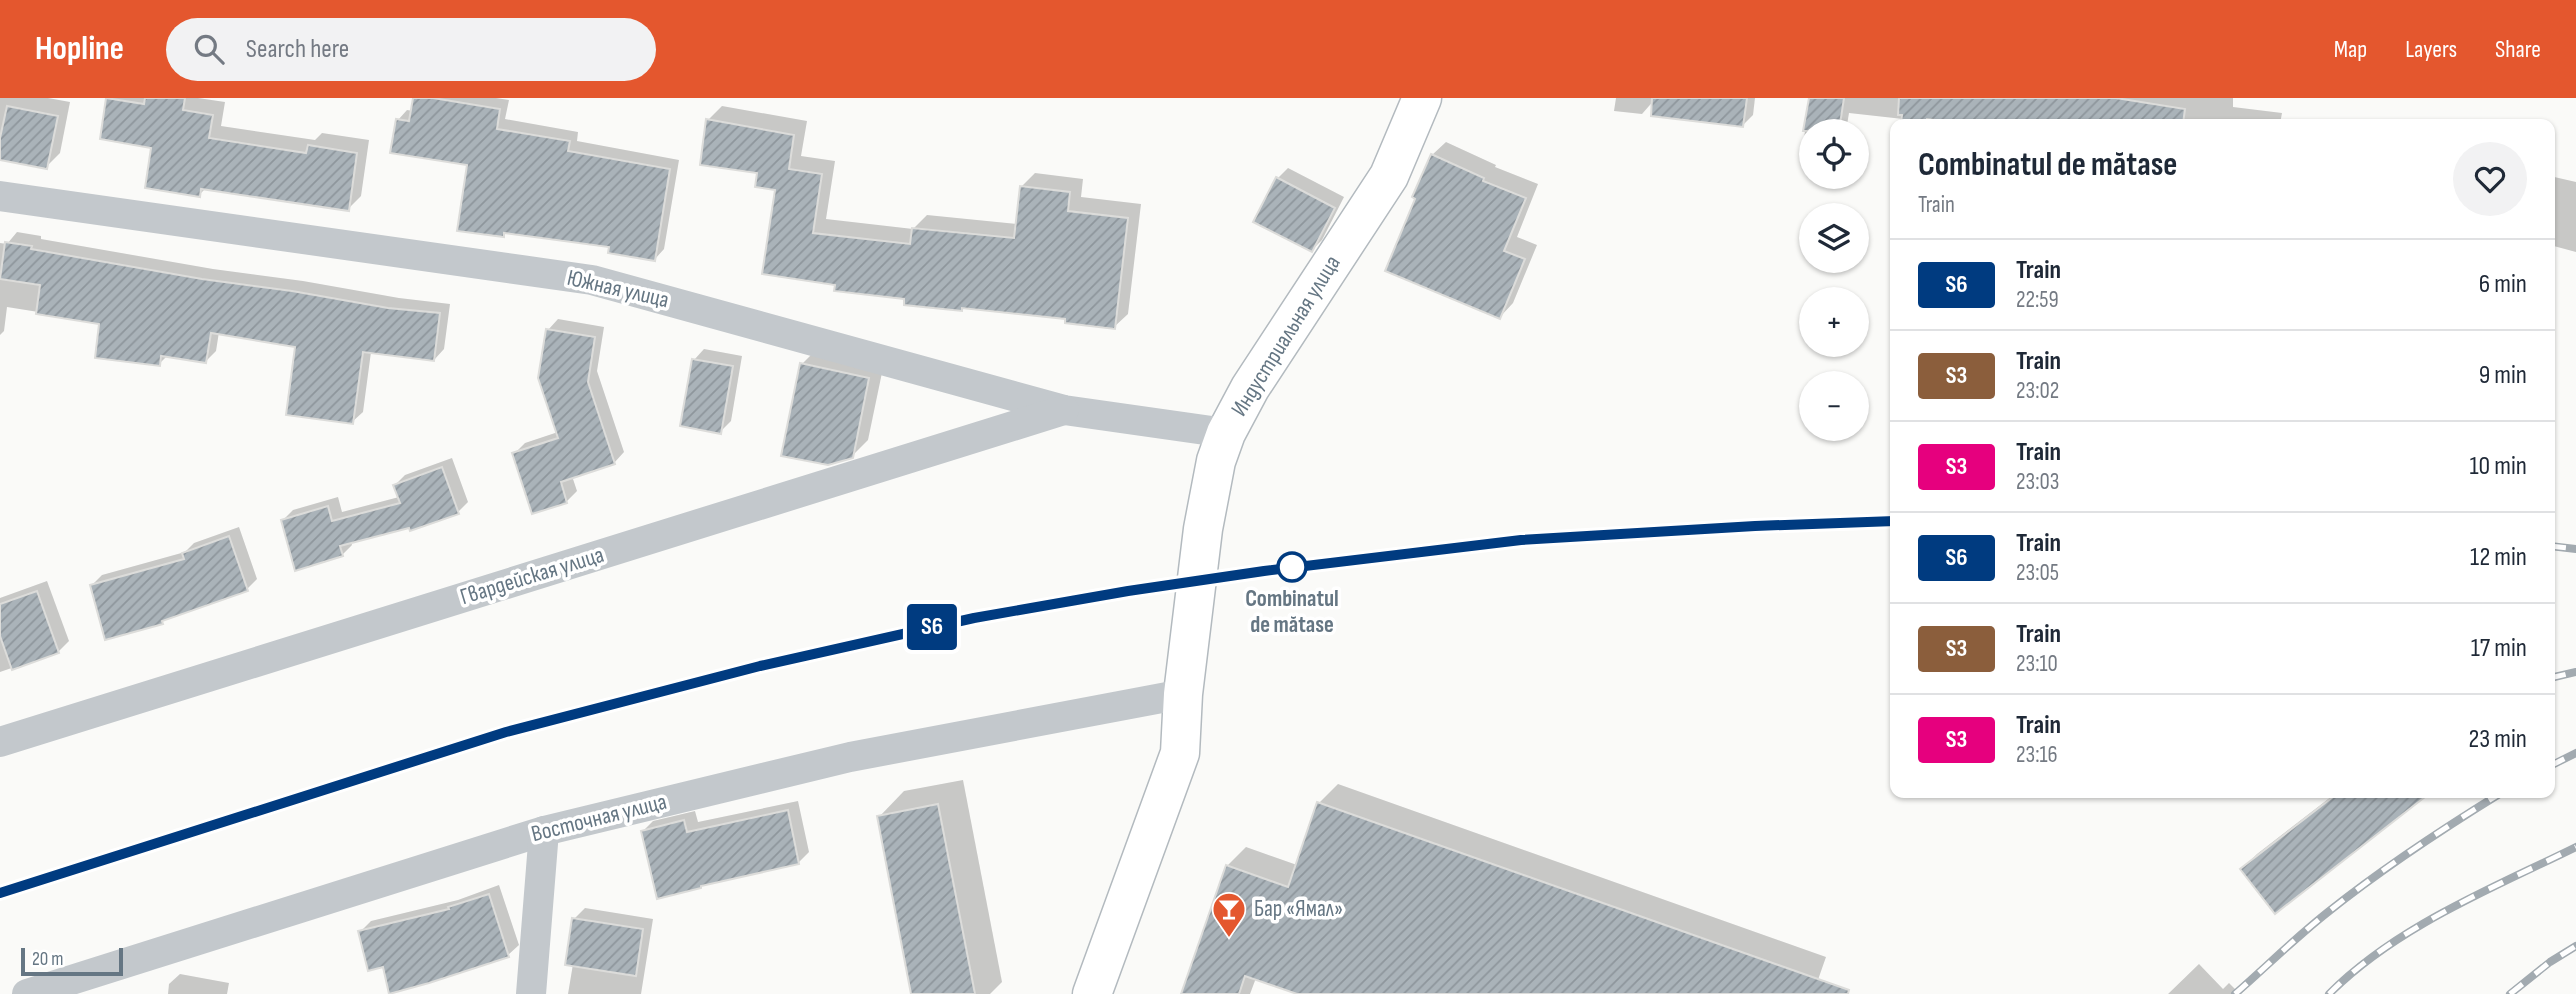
<!DOCTYPE html>
<meta charset="utf-8">
<style>
:root{--surface:#fff;--page:#f2f2f3;--text:#1f2937;--muted:#747a83;--line:#e0e1e3;--accent:#e4572e}
body{margin:0;font-family:"Sofia Sans Condensed",sans-serif;background:var(--page);color:var(--text);height:100vh;display:flex;flex-direction:column;font-size:26px;white-space:nowrap}
*{box-sizing:border-box;margin:0}
p{font-size:23px;color:var(--muted)}
.icon{flex:none;width:38px;height:38px;fill:none;stroke:currentColor;stroke-width:2;stroke-linecap:round;stroke-linejoin:round}
.map{position:relative;flex:1;overflow:hidden}
.side{position:absolute;left:1890px;top:21px;width:665px;height:679px;display:flex;flex-direction:column;background:var(--surface);border-radius:14px;box-shadow:0 2px 5px #0004}
.side>*{flex:none}
.badge{padding:0 14px;border-radius:5px;font-size:24px;line-height:46px}
.controls{position:absolute;left:1799px;top:21px;display:grid;gap:14px}
.controls a{display:grid;place-items:center;width:70px;height:70px;border-radius:50%;background:var(--surface);box-shadow:0 2px 5px #0004;font-size:35px}
.scale{position:absolute;left:21px;bottom:18px;width:102px;box-sizing:border-box;padding-left:7px;border:4px solid #657683;border-top:0;font-size:19px;line-height:24px;white-space:nowrap;color:#657683;-webkit-text-stroke:5px #fff;paint-order:stroke}
.map>.badge{position:absolute;translate:-50% -50%;box-shadow:0 0 0 4px #fff}
.round{display:grid;place-items:center;flex:none;width:74px;height:74px;border-radius:37px;background:var(--page)}
.head{display:flex;align-items:center;justify-content:space-between;height:119px;padding:0 28px}
h1{font-size:33px;font-weight:700;line-height:52px}
ul{padding:0;list-style:none}
li{display:flex;align-items:center;gap:21px;height:91px;padding:0 28px;border-top:2px solid var(--line)}
li div{flex:1}
li b{display:block;font-size:26px}
li em{font-style:normal}
li .badge{min-width:77px;font-weight:700;text-align:center}
header{display:flex;align-items:center;gap:42px;box-sizing:border-box;height:98px;padding:0 35px;background:var(--accent);color:#fff}
header strong{font-size:33px}
nav{display:flex;gap:38px;margin-inline-start:auto;font-size:24px}
.search{width:490px;height:63px;background:var(--page);display:flex;align-items:center;gap:18px;box-sizing:border-box;padding:0 24px;border-radius:38px;color:var(--muted);font-size:26px}
.map>svg:first-child{display:block}
.shadow{fill:#0003}
.building{fill:url(#building-hatch);stroke:#dcdcda;stroke-width:2}
.lines{fill:none;stroke-linecap:round;stroke-linejoin:round}
.secondary-casing{stroke:#b3babf;stroke-width:41}
.street{stroke:#c3c8cc;stroke-width:30}
.secondary{stroke:#fff;stroke-width:38}
.rail-casing{stroke:#a2aab0;stroke-width:8}
.rail{stroke:#fff;stroke-width:5;stroke-dasharray:16;stroke-linecap:butt}
.line-casing{stroke:#fff;stroke-width:16}
.line{stroke:#003b80;stroke-width:10}
.stop-dot{fill:#fff;stroke:#003b80;stroke-width:3.5}
.labels{text-anchor:middle;dominant-baseline:central;stroke-width:7;stroke-linejoin:round;paint-order:stroke}
.street-label{font-size:23px;fill:#657683;stroke:#fff}
.stop-label{font-size:23px;font-weight:bold;fill:#657683;stroke:#fff}
.poi-label{font-size:23px;fill:#657683;stroke:#fff;text-anchor:start}
</style>
<header>
<strong>Hopline</strong>
<div class="search"><svg class="icon" aria-label="search" viewBox="0 0 24 24"><circle cx="10" cy="10" r="6"/><path d="M15 15l6 6"/></svg>Search here</div>
<nav><a>Map</a><a>Layers</a><a>Share</a></nav>
</header>
<div class="map">
<svg width="2576" height="896" viewBox="0 0 2576 896">
<defs>
<pattern id="building-hatch" width="6" height="6" patternUnits="userSpaceOnUse" patternTransform="scale(1.75)"><rect width="6" height="6" fill="#aab3b9"/><path d="M-1 1l2-2M0 6l6-6M5 7l2-2" fill="none" stroke="#8e969c"/></pattern>
</defs>
<rect width="100%" height="100%" fill="#fafaf8"/>
<!-- shadow -->
<g class="shadow">
<path d="M0 0H48L70 4 60 55 46 69 0 60Z"/>
<path d="M108 0H198L225 4 221 28 315 42 322 35 369 42 361 98 348 111 206 90 199 97 153 49 102 40Z"/>
<path d="M415 0H496L509 2 505 21 578 34 577 43 679 62 664 151 655 161 611 147 507 134 503 138 469 65 398 22 407 12 413 13Z"/>
<path d="M1616 0H1656L1642 16 1614 13Z"/>
<path d="M1705 0H1755L1753 17 1743 27Z"/>
<path d="M1811 0H2233V9L2282 15 2280 26H1979L1935 20 1934 26H1903V21L1849 15 1846 33H1811V58L1801 56Z"/>
<path d="M722 8 807 23 801 58 835 63 826 121 913 131 927 117 1017 126 1021 89 1035 75 1083 81 1081 99 1141 106 1128 216 1114 229 1067 220 906 199 837 186 777 91 708 22Z"/>
<path d="M2373 21 2402 25V26H2368Z"/>
<path d="M1446 44 1496 67 1495 69 1538 86 1517 139 1537 147 1513 205 1500 219 1432 57Z"/>
<path d="M1288 70 1344 99 1322 142 1312 152 1278 80Z"/>
<path d="M2550 78 2576 84V154L2550 147Z"/>
<path d="M17 134 41 138V141L213 171 303 183 399 200 450 206 444 251 434 262 371 254 363 314 352 324 297 248 219 234 216 253 206 263 168 257 159 266 101 224 7 209 4 233 0 237V145L7 146Z"/>
<path d="M558 221 604 229 597 273 624 354 614 365 572 378 577 393 567 403 533 414 514 356 525 345 558 334 548 232Z"/>
<path d="M704 251 742 258 731 323 720 334 694 262Z"/>
<path d="M817 251 884 265 868 342 852 358 802 266Z"/>
<path d="M452 360 468 404 458 414 351 443 352 447 342 457 283 422 293 412 338 399 342 414 399 399 395 387 405 377Z"/>
<path d="M239 429 257 481 247 491 167 519 162 524 92 487 102 477 185 454 194 445Z"/>
<path d="M47 483 69 543 58 554 0 574V500Z"/>
<path d="M963 682 1002 884 990 896H913L879 719 904 693Z"/>
<path d="M1338 686 1826 859 1813 896H1302L1256 880 1250 896H1183L1227 768 1246 749 1297 767 1319 705Z"/>
<path d="M2336 695H2428L2275 814 2242 771 2257 756Z"/>
<path d="M798 703 809 754 798 765 643 733 653 723 695 713 698 724Z"/>
<path d="M499 787 519 847 508 857 384 867 360 834 371 823 458 802Z"/>
<path d="M585 810 653 821 641 896H568L573 866 574 821Z"/>
<path d="M2199 866 2223 891 2229 885 2240 896H2168Z"/>
<path d="M180 876 229 885 227 896H168L169 886Z"/>
</g>
<!-- building -->
<g class="building">
<path d="M106 0 144 6 145 0H185L183 12 213 17 209 40 306 55 308 47 357 55 349 113 201 91 200 99 145 90 151 50 100 41Z"/>
<path d="M413 0H433L500 11 497 31 570 43 568 53 670 71 655 163 608 155 609 149 504 135V139L457 133 467 67 390 55 396 21 409 23Z"/>
<path d="M1652 0H1747L1743 29 1651 18Z"/>
<path d="M1809 0H1844L1839 33H1803Z"/>
<path d="M1899 0H2116L2185 11 2183 26H1967L1927 21 1926 26H1901L1902 17H1898Z"/>
<path d="M7 8 58 18 47 71 0 62V40Z"/>
<path d="M706 21 794 37 789 71 822 76 813 135 910 146 912 130 1014 140 1020 88 1070 94 1068 113 1128 120 1115 231 1065 225V221L962 210V213L904 207V201L834 193 835 187 762 176 775 92 755 89 757 75 700 67Z"/>
<path d="M1431 56 1484 80 1483 83 1526 100 1504 153 1525 161 1500 221 1385 173 1415 101 1412 99Z"/>
<path d="M1276 79 1335 110 1312 154 1253 124Z"/>
<path d="M5 144 32 148 31 151 202 181 292 193 388 210 440 215 434 263 363 254 353 326 286 317 295 249 211 235 206 265 161 258 160 268 95 260 99 226 36 216 40 187 0 181Z"/>
<path d="M546 231 595 239 588 284 615 366 561 384 567 405 532 416 512 355 558 340 538 280Z"/>
<path d="M692 261 733 268 721 336 680 328Z"/>
<path d="M800 265 869 280 853 360 828 367 781 358Z"/>
<path d="M442 369 459 416 410 433 409 430 340 448 343 458 295 473 281 422 328 408 332 423 400 405 393 387Z"/>
<path d="M229 438 248 493 162 523 163 526 105 542 90 487 184 461 182 455Z"/>
<path d="M37 493 59 555 12 572 0 538V506Z"/>
<path d="M2338 695H2430L2275 816 2240 771Z"/>
<path d="M1317 704 1849 892 1848 896H1297L1245 878 1239 896H1181L1226 767 1288 789Z"/>
<path d="M938 706 975 896H911L877 718Z"/>
<path d="M788 712 799 766 701 788V790L657 801 641 733 684 722 687 734Z"/>
<path d="M489 796 509 859 429 885 389 896 383 869 368 873 358 833 449 811 448 809Z"/>
<path d="M572 820 643 831 636 878 565 867Z"/>
</g>
<g class="lines">
<defs>
<path id="secondary" d="M1092 896 1180 655 1183 596 1203 431 1216 363 1226 335 1250 290 1389 78 1422 0"/>
</defs>
<!-- secondary casing -->
<use href="#secondary" class="secondary-casing"/>
<!-- street -->
<g class="street">
<path d="M0 98 592 182 1064 312 1226 335"/>
<path d="M0 644 1064 312"/>
<path d="M27 896 544 733 850 659 1183 596"/>
<path d="M531 896 544 733"/>
</g>
<!-- secondary -->
<use href="#secondary" class="secondary"/>
<defs>
<g id="rail">
<path d="M2550 448 2576 451"/>
<path d="M2550 580 2576 574"/>
<path d="M2550 668 2576 655"/>
<path d="M0 795 506 634 760 568 1000 515 1264 473 1521 442 1755 427 1895 423"/>
<path d="M2235 896C2266 869 2295 840 2328 814 2383 770 2441 732 2501 695"/>
<path d="M2329 896C2397 828 2491 791 2576 749"/>
<path d="M2510 896 2550 864 2576 848"/>
</g>
</defs>
<!-- rail casing -->
<use href="#rail" class="rail-casing"/>
<!-- rail -->
<use href="#rail" class="rail"/>
</g>
<g class="lines">
<defs>
<path id="line" d="M0 795 506 634 760 568 974 520 1128 493 1264 473 1521 442 1755 428 1895 423"/>
</defs>
<!-- line casing -->
<use href="#line" class="line-casing"/>
<!-- line -->
<use href="#line" class="line"/>
</g>
<!-- icons -->
<defs>
<symbol id="bar-pin" viewBox="-11 -11 22 30"><path d="M0 17L-7.5 6A9.5 9.5 0 1 1 7.5 6Z" fill="#e4572e" stroke="#fff"/><path d="M-6-5H6L.8 .8V4.5H3.5V6h-7V4.5H-.8V.8Z" fill="#fff"/></symbol>
</defs>
<g fill-rule="evenodd">
<use href="#bar-pin" x="1210" y="792" width="38" height="52"/>
</g>
<!-- markers -->
<circle class="stop-dot" cx="1292" cy="469" r="14"/>
<g class="labels">
<!-- street labels -->
<g class="street-label">
<text transform="translate(618 191) rotate(13)">Южная улица</text>
<text transform="translate(1286 238) rotate(-58)">Индустриальная улица</text>
<text transform="translate(532 478) rotate(-17)">Гвардейская улица</text>
<text transform="translate(599 720) rotate(-14)">Восточная улица</text>
</g>
<!-- stop labels -->
<g class="stop-label">
<text x="1292" y="501">Combinatul<tspan x="1292" dy="26">de mătase</tspan></text>
</g>
<!-- poi labels -->
<g class="poi-label">
<text x="1254" y="811">Бар «Ямал»</text>
</g>
</g>
</svg>
<div class="controls">
<a><svg class="icon" aria-label="locate" viewBox="0 0 24 24"><circle cx="12" cy="12" r="6"/><path d="M12 2v4M12 18v4M2 12h4M18 12h4"/></svg></a>
<a><svg class="icon" aria-label="layers" viewBox="0 0 24 24"><path d="M12 4l9 5-9 5-9-5zM3 14l9 5 9-5"/></svg></a>
<a>+</a>
<a>−</a>
</div>
<div class="scale">20 m</div>
<b class="badge" style="left:932px;top:529px;background:#003b80;color:#fff">S6</b>
<section class="side">
<div class="head"><div><h1>Combinatul de mătase</h1><p>Train</p></div><a class="round"><svg class="icon" aria-label="heart" viewBox="0 0 24 24"><path d="M12 20l-8-8c-3-5 5-10 8-4 3-6 11-1 8 4z"/></svg></a></div>
<ul>
<li><span class="badge" style="background:#003b80;color:#fff">S6</span><div><b>Train</b><p>22:59</p></div><em>6 min</em></li>
<li><span class="badge" style="background:#8b5e3c;color:#fff">S3</span><div><b>Train</b><p>23:02</p></div><em>9 min</em></li>
<li><span class="badge" style="background:#e6007e;color:#fff">S3</span><div><b>Train</b><p>23:03</p></div><em>10 min</em></li>
<li><span class="badge" style="background:#003b80;color:#fff">S6</span><div><b>Train</b><p>23:05</p></div><em>12 min</em></li>
<li><span class="badge" style="background:#8b5e3c;color:#fff">S3</span><div><b>Train</b><p>23:10</p></div><em>17 min</em></li>
<li><span class="badge" style="background:#e6007e;color:#fff">S3</span><div><b>Train</b><p>23:16</p></div><em>23 min</em></li>
</ul>
</section>
</div>
